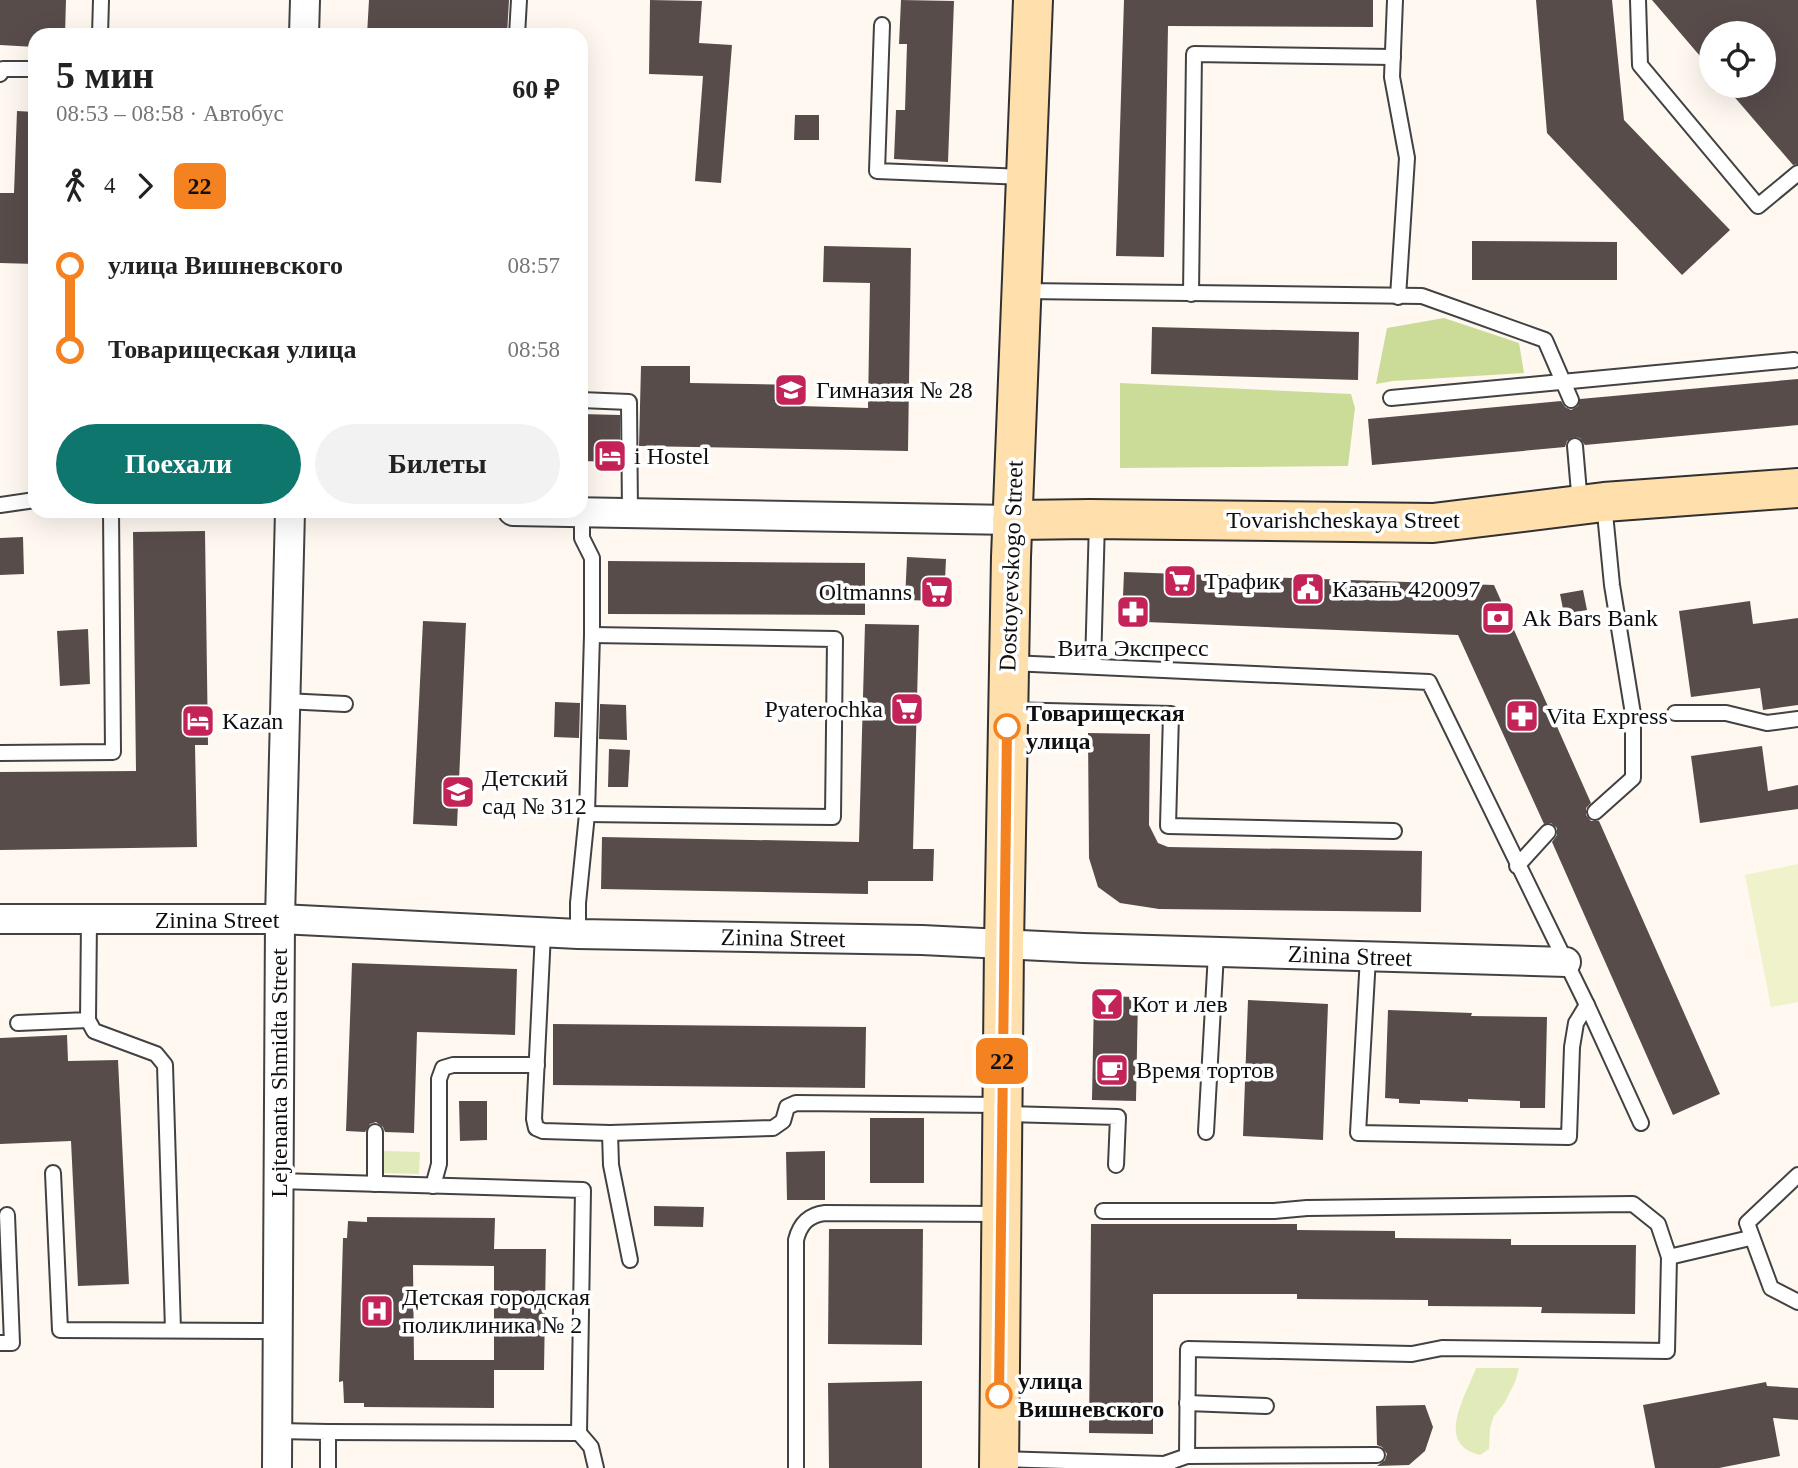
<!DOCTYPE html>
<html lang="ru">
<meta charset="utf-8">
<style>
:root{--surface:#fff;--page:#f2f2f2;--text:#222;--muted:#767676;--accent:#0f766e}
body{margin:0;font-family:"Times New Roman",serif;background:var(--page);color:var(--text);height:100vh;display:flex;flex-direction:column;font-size:26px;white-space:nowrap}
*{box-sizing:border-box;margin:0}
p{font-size:23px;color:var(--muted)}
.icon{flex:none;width:38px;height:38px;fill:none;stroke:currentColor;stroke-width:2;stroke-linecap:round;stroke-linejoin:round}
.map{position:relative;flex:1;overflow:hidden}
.drawer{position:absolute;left:28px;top:28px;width:560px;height:490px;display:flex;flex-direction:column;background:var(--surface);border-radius:21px;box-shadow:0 7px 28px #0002}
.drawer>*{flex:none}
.badge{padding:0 14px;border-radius:10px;font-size:24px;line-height:46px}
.tools{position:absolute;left:1699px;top:21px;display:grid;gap:14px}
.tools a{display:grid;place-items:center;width:77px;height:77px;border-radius:50%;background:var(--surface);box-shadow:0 7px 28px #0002;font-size:35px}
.map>.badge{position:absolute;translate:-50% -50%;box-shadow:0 0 0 4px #fff}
.legs{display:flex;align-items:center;gap:10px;height:77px;padding:0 28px;font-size:23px}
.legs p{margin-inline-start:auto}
.summary{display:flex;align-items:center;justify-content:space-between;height:119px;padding:0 28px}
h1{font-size:38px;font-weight:700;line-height:52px}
.primary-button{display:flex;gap:14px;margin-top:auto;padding:14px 28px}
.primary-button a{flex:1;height:80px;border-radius:42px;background:var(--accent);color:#fff;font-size:28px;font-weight:700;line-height:80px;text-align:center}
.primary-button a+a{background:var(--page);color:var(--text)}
ul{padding:0 28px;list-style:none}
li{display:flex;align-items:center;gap:24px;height:84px;font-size:26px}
li i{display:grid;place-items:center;width:10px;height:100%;margin:0 9px;background:currentColor}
li i::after{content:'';width:18px;height:18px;margin:-9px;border:5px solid;border-radius:50%;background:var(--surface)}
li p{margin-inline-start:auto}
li:first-child i{background:linear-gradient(#0000 50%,currentColor 0)}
li:last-child i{background:linear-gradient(currentColor 50%,#0000 0)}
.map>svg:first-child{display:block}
.green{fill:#e1ebb9}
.forest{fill:#cadc98}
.pitch{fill:#eff2cb}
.building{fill:#584c4b;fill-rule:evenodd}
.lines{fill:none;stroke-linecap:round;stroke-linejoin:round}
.lane-casing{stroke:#424242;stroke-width:18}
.street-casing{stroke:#424242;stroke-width:32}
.secondary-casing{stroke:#313131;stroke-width:42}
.lane{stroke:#fff;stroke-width:14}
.street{stroke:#fff;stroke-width:28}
.secondary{stroke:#ffdfac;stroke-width:38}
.line-1-casing{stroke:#fff;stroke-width:16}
.line-1{stroke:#f58220;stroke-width:10}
.stop-1-dot{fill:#fff;stroke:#f58220;stroke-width:3.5}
.labels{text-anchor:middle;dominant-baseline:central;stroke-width:7;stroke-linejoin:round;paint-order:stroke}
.poi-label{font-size:24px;fill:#0f0f0f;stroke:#fff;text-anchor:start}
.street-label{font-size:24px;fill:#0f0f0f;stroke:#fff}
.stop-label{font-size:24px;font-weight:bold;fill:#0f0f0f;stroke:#fff;text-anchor:start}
</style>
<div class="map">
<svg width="1798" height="1468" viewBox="0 0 1798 1468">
<rect width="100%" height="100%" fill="#fff8f1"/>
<!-- green -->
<g class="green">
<path d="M384 1151 420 1152 419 1174 384 1173Z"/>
<path d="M1476 1368H1519L1515 1382 1505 1402 1494 1416 1490 1428 1489 1449 1480 1455C1434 1444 1466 1396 1476 1368Z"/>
</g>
<!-- forest -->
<g class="forest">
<path d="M1444 318 1519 343 1524 373 1393 381 1376 384 1387 328Z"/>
<path d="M1120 383 1351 394 1355 408 1348 466 1120 468Z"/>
</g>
<!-- pitch -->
<path class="pitch" d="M1798 864V1002L1771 1007 1745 875Z"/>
<!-- building -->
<g class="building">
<path d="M0 0H66L65 35H35V47L0 45Z"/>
<path d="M369 0H509L507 35 421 31V35H367Z"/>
<path d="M650 0 702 1 699 43 732 45 721 183 695 181 703 76 649 74Z"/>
<path d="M901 0 954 1 948 162 894 159 896 110H905L907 44H899Z"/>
<path d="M1124 0H1373V27L1168 26 1164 257 1116 256Z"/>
<path d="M1536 0H1612L1624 120 1730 230 1682 275 1547 133Z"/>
<path d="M1652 0H1798V164L1793 165 1725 86H1764V33H1712V70Z"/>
<path d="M17 111 35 112V264L0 263V193H14Z"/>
<path d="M795 115H819V140H794Z"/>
<path d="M1472 241 1617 242V280H1472Z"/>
<path d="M824 246 911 248 908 451 639 446 641 366H690V383L801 385 800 406 868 408 870 283 823 282Z"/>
<path d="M1152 327 1359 332 1358 380 1151 374Z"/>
<path d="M1798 379V425L1585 445 1580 438 1574 437 1567 441 1565 447 1372 465 1368 419 1561 401 1565 407 1571 410 1578 406 1580 399Z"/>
<path d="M581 414 620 415V446H616L615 462 581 461Z"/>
<path d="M205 531 208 745H195L197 847 0 850V772L136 771 133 532Z"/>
<path d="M23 537 24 574 0 575V538Z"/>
<path d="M907 557 946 559 944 601 905 600Z"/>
<path d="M608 561 865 563V615L608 614Z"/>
<path d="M1124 572 1494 585 1591 803 1586 808V815L1591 821H1599L1720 1094 1673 1115 1552 842 1557 835V828L1551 823 1544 824 1458 635 1122 621Z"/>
<path d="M1583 590 1587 610 1564 614 1560 594Z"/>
<path d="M1750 601 1753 624 1798 618V705L1763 710 1760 688 1691 697 1679 611Z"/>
<path d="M423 621 466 623 457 826 413 824Z"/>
<path d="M865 624 919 625 913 849H934L933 881H868V894L601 889 602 837 859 842Z"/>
<path d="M88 629 90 684 60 686 57 631Z"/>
<path d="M555 702 580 703 579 738 554 737Z"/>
<path d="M600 704 626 705 627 740 599 739Z"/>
<path d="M1088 733 1150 734 1149 825 1158 843 1168 847 1422 851 1421 912 1159 909 1120 903 1098 887 1089 858Z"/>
<path d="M1762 746 1768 791 1798 785V809L1700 823 1691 756Z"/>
<path d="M609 749 630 750 628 787H608Z"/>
<path d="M352 963 517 969 515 1035 417 1032 414 1133 385 1132 383 1127 376 1122 370 1124 365 1132 346 1131Z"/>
<path d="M1094 996 1138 997 1136 1101 1092 1100Z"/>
<path d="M1248 1000 1328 1004 1323 1140 1243 1136Z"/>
<path d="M1388 1010 1472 1013 1471 1016 1547 1017 1545 1108H1520V1101L1468 1099V1102L1420 1100V1104L1399 1103V1099L1385 1098Z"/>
<path d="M553 1024 866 1027 865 1088 553 1085Z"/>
<path d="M67 1035 68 1061 118 1060 129 1284 78 1286 71 1141 0 1144V1038Z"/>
<path d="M459 1101H487V1140L460 1141Z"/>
<rect x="870" y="1118" width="54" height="65"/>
<path d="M825 1151V1200H787L786 1152Z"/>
<path d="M654 1206 704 1207 703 1227 654 1226Z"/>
<path d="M367 1217 495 1218 494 1249H546L544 1370H494V1408L364 1407V1403H344L343 1381 339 1382 343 1238H347L348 1221 367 1222ZM413 1265 494 1266V1360H414Z"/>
<path d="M1091 1224H1297V1230L1395 1231V1238L1511 1239V1245H1636L1635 1314 1541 1313 1542 1307 1428 1306V1300L1297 1299V1294H1153V1434L1089 1433Z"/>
<path d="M829 1229H923L922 1345 828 1344Z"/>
<path d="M922 1381V1468H829L828 1383Z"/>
<path d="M1766 1382 1767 1386 1798 1388V1420L1773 1418 1780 1456 1719 1468H1655L1643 1405Z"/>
<path d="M1425 1405 1433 1427 1425 1451 1409 1465 1377 1466 1385 1460 1387 1454 1382 1447 1377 1445 1376 1406Z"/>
</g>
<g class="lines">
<defs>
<g id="lane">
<path d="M1395 0 1392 77 1407 158 1398 297"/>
<path d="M1638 0 1640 65 1758 206 1798 173"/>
<path d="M882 25 877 171 1024 177"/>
<path d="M100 35 101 0"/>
<path d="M517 35 519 0"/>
<path d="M0 74 3 69H35"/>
<path d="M1024 291 1422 296 1545 340 1571 400"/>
<path d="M1191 294 1194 54 1393 57"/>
<path d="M1391 398 1794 360"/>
<path d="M581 400 629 402 630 513"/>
<path d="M1575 446 1580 504"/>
<path d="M0 505 35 500"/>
<path d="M1010 663 1429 682 1587 1005 1641 1123"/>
<path d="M1093 666 1097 521"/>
<path d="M285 701 345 704"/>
<path d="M1010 710 1171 714 1168 826 1394 831"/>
<path d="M1675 713H1726L1767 723 1798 719"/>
<path d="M0 753 113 752 111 511"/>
<path d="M1595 812 1633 778V714L1612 585 1604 503"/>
<path d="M587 814 833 817 835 639 592 635"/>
<path d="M1517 866 1548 832"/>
<path d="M543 933 534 1119 536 1128 543 1131 610 1133 773 1128 783 1121 787 1107 796 1103 999 1105"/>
<path d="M578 934V903L587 814 592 635V558L582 538V512"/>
<path d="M1368 957 1358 1133 1569 1137 1572 1047 1576 1023 1587 1005"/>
<path d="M88 1020 94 1031 156 1054 165 1065 173 1330"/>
<path d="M18 1023 88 1020 89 919"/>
<path d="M1003 1114 1118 1117 1116 1165"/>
<path d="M1206 1132 1216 953"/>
<path d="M610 1133 611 1165 630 1260"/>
<path d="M53 1173 60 1330 278 1331"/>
<path d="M1798 1175 1747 1223 1771 1288 1798 1302"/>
<path d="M279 1181 583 1190 579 1433 591 1447 596 1468"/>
<path d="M375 1184V1132"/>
<path d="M433 1186 439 1164V1079L443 1068 453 1065H537"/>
<path d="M1103 1211H1274L1307 1208 1633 1204 1658 1224 1669 1257 1750 1238"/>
<path d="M0 1343H12L7 1215"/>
<path d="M1187 1403 1266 1406"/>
<path d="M277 1431 328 1432V1468"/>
<path d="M328 1432 579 1433"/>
<path d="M1187 1456 1377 1455"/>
<path d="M1000 1459 1164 1464 1168 1468"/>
<path d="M1164 1464 1187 1456 1188 1349 1412 1354 1442 1348 1667 1351 1669 1257"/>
<path d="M796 1468V1240C800 1224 808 1215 825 1213L1000 1214"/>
</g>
<g id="street">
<path d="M304 35 305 0"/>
<path d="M513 511 1012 520"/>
<path d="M0 919H280L578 934 922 940 1083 948 1566 962"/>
<path d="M277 1468 280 919 290 511"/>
</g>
<g id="secondary">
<path d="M1012 520 1090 519 1433 523 1604 502 1798 488"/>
<path d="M999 1468 1004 945 1011 557 1033 0"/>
</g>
</defs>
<!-- lane casing -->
<use href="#lane" class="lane-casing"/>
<!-- street casing -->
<use href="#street" class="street-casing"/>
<!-- secondary casing -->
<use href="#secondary" class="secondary-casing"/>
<!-- lane -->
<use href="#lane" class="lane"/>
<!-- street -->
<use href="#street" class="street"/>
<!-- secondary -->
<use href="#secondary" class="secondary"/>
</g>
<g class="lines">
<defs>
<path id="line-1" d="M999 1395 1007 727"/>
</defs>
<!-- line-1 casing -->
<use href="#line-1" class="line-1-casing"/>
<!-- line-1 -->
<use href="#line-1" class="line-1"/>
</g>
<!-- icons -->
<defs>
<symbol id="school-square" viewBox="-11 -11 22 22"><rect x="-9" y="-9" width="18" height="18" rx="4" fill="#c42358" stroke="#fff"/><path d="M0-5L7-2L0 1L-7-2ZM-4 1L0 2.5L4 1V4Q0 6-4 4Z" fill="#fff"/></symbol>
<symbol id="hotel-square" viewBox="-11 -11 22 22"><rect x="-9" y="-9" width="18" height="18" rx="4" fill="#c42358" stroke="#fff"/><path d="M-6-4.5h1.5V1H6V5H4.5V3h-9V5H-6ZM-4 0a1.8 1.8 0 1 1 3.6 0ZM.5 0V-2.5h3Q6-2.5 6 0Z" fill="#fff"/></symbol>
<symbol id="supermarket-square" viewBox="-11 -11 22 22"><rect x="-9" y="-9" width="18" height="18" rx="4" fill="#c42358" stroke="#fff"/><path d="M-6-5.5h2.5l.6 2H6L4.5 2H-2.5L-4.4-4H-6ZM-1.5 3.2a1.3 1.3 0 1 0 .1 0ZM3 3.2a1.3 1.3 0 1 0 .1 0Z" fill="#fff"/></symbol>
<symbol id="civic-square" viewBox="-11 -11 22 22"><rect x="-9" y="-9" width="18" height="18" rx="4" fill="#c42358" stroke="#fff"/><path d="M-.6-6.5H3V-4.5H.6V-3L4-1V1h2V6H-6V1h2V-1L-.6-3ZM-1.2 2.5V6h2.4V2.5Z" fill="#fff"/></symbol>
<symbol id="pharmacy-square" viewBox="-11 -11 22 22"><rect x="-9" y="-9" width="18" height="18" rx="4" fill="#c42358" stroke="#fff"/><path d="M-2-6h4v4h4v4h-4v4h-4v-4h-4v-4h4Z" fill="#fff"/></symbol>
<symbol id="bank-square" viewBox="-11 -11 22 22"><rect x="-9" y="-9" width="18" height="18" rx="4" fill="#c42358" stroke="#fff"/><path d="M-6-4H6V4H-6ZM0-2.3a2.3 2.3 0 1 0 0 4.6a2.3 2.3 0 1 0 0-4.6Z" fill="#fff"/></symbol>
<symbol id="bar-square" viewBox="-11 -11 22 22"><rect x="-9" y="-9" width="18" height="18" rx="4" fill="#c42358" stroke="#fff"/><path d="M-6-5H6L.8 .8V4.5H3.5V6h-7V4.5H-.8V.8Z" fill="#fff"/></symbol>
<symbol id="cafe-square" viewBox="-11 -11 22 22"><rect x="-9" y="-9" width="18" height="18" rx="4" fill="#c42358" stroke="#fff"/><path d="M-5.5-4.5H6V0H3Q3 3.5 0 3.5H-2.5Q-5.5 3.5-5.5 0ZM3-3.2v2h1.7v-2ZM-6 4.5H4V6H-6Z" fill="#fff"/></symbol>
<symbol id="hospital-square" viewBox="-11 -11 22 22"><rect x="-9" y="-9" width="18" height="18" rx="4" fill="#c42358" stroke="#fff"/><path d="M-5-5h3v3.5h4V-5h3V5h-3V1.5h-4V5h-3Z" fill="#fff"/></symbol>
</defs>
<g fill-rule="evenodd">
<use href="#school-square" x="772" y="371" width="38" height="38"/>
<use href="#hotel-square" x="591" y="437" width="38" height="38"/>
<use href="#supermarket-square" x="1161" y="562" width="38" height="38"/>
<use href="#civic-square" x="1289" y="570" width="38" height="38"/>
<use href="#supermarket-square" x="918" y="573" width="38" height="38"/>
<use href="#pharmacy-square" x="1114" y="593" width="38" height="38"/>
<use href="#bank-square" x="1479" y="599" width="38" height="38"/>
<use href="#supermarket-square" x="888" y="690" width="38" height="38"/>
<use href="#pharmacy-square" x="1503" y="697" width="38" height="38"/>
<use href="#hotel-square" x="179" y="702" width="38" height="38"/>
<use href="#school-square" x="439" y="773" width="38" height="38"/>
<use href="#bar-square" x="1088" y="985" width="38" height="38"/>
<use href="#cafe-square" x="1093" y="1051" width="38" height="38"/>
<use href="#hospital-square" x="358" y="1292" width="38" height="38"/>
</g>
<!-- markers -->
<g class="stop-1-dot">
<circle cx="1007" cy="727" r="12"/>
<circle cx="999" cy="1395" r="12"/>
</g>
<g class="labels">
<!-- poi labels -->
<g class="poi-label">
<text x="816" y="390">Гимназия № 28</text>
<text x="634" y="456">i Hostel</text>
<text x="1204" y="581">Трафик</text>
<text x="1332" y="589">Казань 420097</text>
<text x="912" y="592" text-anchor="end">Oltmanns</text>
<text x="1522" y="618">Ak Bars Bank</text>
<text x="1133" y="648" text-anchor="middle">Вита Экспресс</text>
<text x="883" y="709" text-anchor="end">Pyaterochka</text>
<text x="1546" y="716">Vita Express</text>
<text x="222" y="721">Kazan</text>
<text x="482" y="778">Детский<tspan x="482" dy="28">сад № 312</tspan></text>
<text x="1132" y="1004">Кот и лев</text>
<text x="1136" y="1070">Время тортов</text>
<text x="402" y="1297">Детская городская<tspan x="402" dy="28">поликлиника № 2</tspan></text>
</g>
<!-- street labels -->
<g class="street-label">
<text x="1343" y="520">Tovarishcheskaya Street</text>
<text transform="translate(1011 566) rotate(-88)">Dostoyevskogo Street</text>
<text x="217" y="920">Zinina Street</text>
<text transform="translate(783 938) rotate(1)">Zinina Street</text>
<text transform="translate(1350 956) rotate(2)">Zinina Street</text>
<text transform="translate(279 1073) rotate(-90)">Lejtenanta Shmidta Street</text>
</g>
<!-- stop labels -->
<g class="stop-label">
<text x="1026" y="713">Товарищеская<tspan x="1026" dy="28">улица</tspan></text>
<text x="1018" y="1381">улица<tspan x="1018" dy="28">Вишневского</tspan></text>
</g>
</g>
</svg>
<div class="tools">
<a><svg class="icon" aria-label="locate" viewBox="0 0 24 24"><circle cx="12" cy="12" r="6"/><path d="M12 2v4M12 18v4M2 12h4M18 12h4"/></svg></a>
</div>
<b class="badge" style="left:1002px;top:1061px;background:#f58220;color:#111">22</b>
<section class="drawer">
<div class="summary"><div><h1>5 мин</h1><p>08:53 – 08:58 · Автобус</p></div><b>60 ₽</b></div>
<div class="legs"><svg class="icon" aria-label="walk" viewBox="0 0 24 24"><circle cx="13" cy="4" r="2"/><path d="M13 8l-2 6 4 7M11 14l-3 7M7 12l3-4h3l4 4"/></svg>4<svg class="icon" aria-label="forward" viewBox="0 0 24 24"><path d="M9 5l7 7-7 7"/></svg><b class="badge" style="background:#f58220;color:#111">22</b></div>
<ul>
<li><i style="color:#f58220"></i><b>улица Вишневского</b><p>08:57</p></li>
<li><i style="color:#f58220"></i><b>Товарищеская улица</b><p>08:58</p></li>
</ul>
<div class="primary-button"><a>Поехали</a><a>Билеты</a></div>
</section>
</div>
